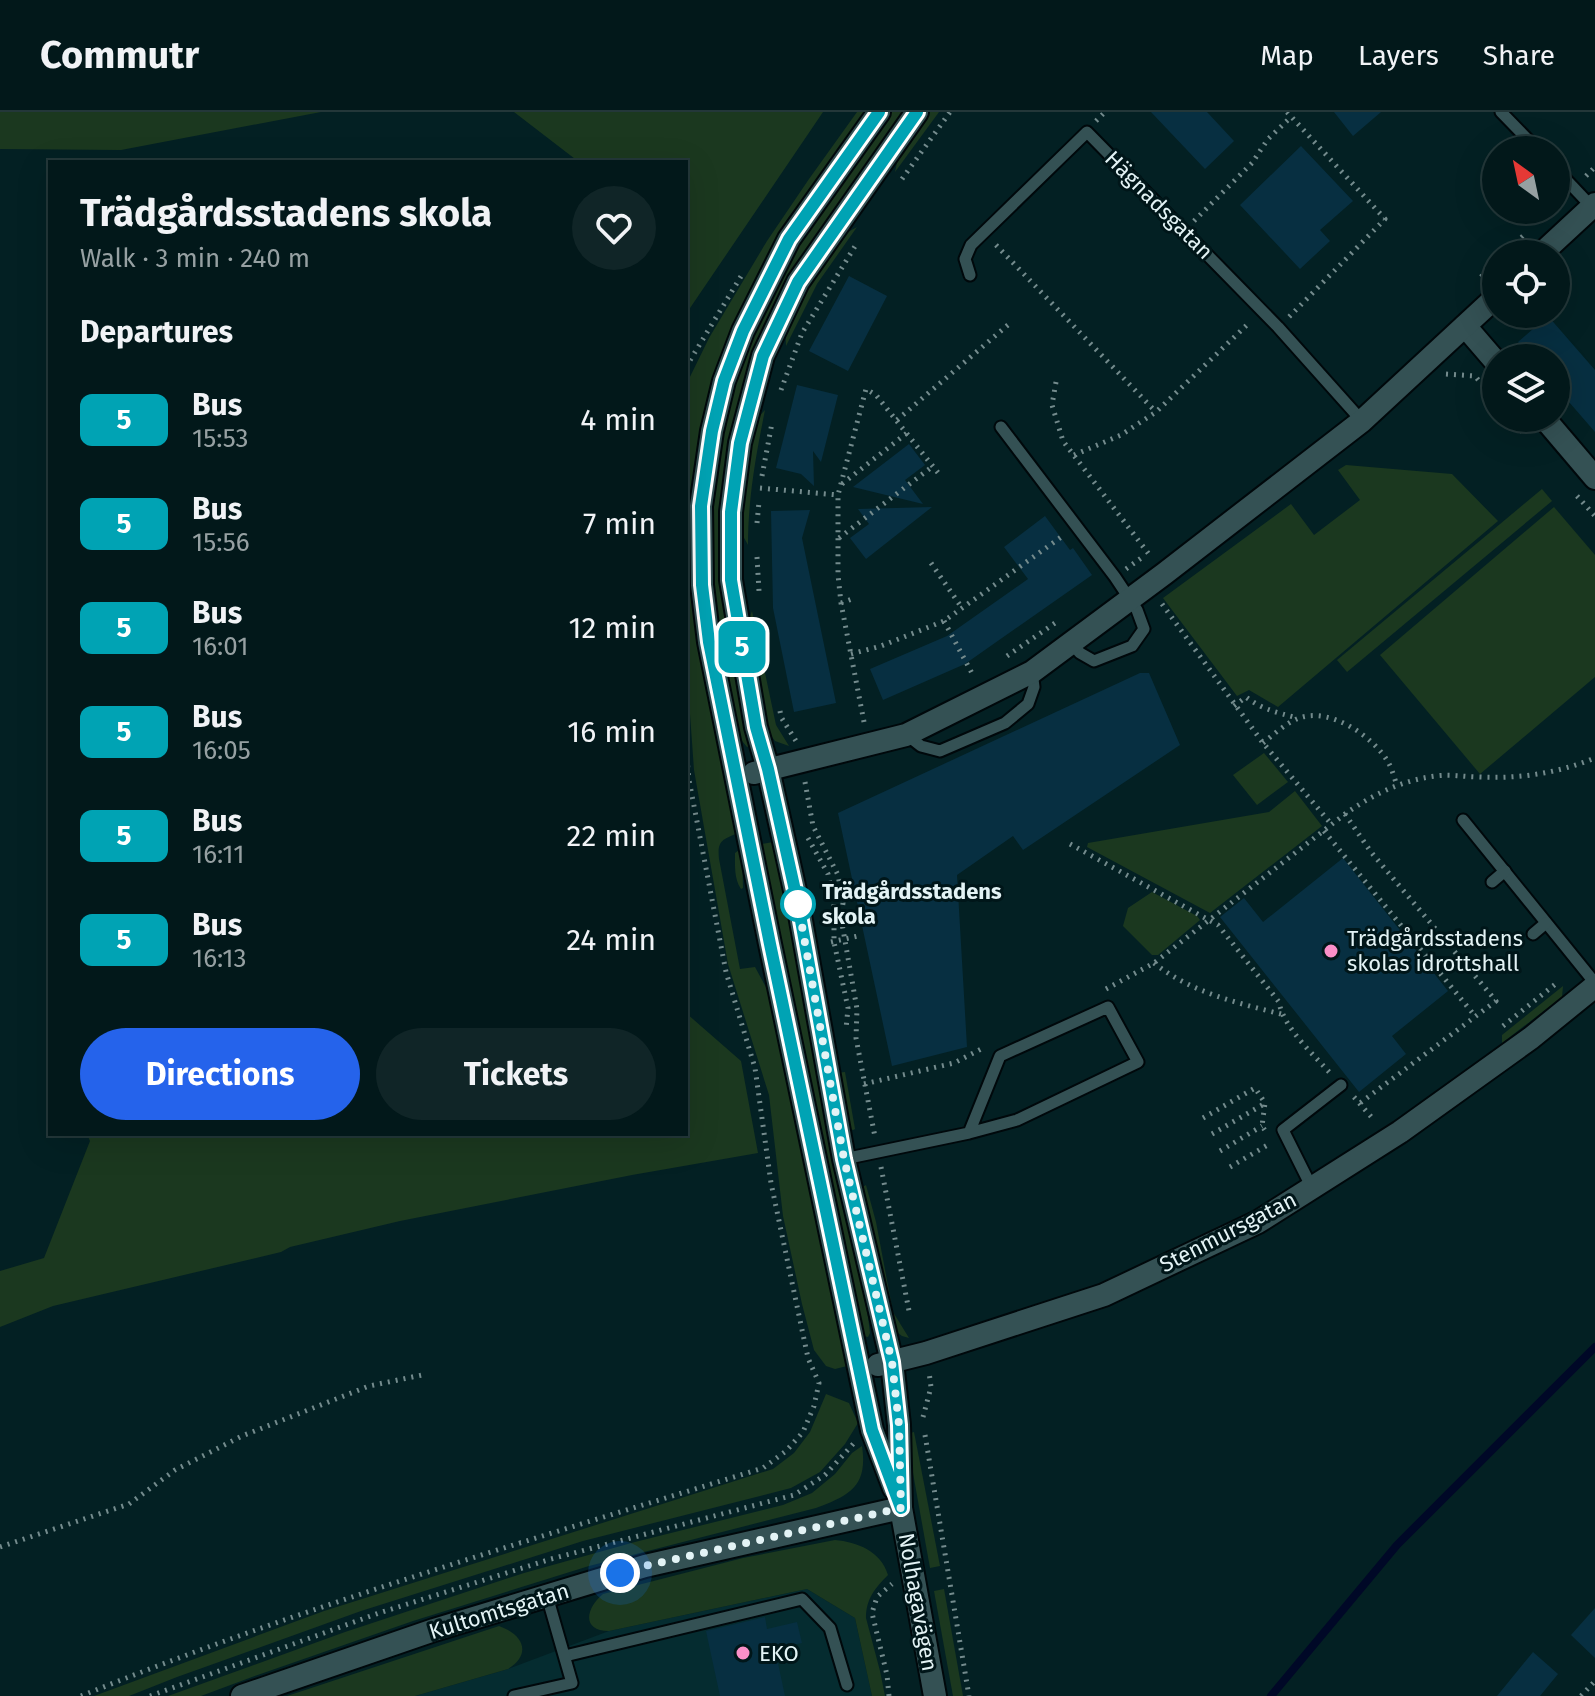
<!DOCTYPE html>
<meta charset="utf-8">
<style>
:root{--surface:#02181a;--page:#102527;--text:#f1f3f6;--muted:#96a0a2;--line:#233739;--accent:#2563eb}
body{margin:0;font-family:"Fira Sans",sans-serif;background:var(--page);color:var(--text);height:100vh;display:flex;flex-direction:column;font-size:30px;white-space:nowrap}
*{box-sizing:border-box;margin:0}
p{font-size:26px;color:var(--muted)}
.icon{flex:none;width:44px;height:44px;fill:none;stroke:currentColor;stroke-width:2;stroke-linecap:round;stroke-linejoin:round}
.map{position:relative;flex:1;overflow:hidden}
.sheet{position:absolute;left:48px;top:48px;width:640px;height:976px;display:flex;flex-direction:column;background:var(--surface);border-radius:0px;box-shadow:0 8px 32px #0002,0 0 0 2px var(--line)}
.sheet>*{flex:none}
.badge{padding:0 16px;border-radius:12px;font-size:28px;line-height:52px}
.needle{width:52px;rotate:327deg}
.tools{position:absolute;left:1482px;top:24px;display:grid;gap:16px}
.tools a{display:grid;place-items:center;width:88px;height:88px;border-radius:50%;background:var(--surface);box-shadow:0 8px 32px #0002,0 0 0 2px var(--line);font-size:40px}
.you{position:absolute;width:40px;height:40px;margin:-20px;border:6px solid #fff;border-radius:50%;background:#1a73e8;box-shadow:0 0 0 12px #1a73e833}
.map>.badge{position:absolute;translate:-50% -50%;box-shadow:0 0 0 4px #fff}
h2{padding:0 32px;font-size:30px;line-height:72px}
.round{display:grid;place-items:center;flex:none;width:84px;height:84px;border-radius:42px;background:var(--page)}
.summary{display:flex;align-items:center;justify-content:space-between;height:136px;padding:0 32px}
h1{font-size:38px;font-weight:700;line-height:60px}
.cta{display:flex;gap:16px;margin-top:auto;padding:16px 32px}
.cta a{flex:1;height:92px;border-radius:48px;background:var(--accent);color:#fff;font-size:32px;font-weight:700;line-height:92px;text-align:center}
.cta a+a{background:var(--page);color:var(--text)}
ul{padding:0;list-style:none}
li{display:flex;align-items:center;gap:24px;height:104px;padding:0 32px}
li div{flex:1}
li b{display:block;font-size:30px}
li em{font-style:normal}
li .badge{min-width:88px;font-weight:700;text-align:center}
header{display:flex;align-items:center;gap:48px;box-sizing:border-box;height:112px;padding:0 40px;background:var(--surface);border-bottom:2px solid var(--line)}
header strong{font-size:38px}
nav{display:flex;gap:44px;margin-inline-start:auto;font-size:28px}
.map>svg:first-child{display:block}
.built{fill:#052c30}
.green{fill:#1b381f}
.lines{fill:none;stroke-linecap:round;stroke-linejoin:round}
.stream{stroke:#000827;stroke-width:8}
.building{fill:#072f41}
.lane-casing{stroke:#00080b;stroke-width:15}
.street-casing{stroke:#00080b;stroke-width:26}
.path{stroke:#748b8d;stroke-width:5;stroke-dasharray:2 6;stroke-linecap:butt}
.lane{stroke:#345154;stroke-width:11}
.street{stroke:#345154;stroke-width:22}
.line-casing{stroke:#fff;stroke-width:18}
.line{stroke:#00a3b4;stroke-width:12}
.walk{stroke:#e3f3f5;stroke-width:8;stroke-dasharray:0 14.4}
.stop-dot{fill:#fff;stroke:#00a3b4;stroke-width:4}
.poi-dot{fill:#fa8fc8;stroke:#001619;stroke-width:3}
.labels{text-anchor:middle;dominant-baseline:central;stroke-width:6;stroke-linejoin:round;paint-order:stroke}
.street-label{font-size:22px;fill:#e3f3f5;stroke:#001619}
.stop-label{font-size:22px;font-weight:bold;fill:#e3f3f5;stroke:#001619;text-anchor:start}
.poi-label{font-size:22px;fill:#e3f3f5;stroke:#001619;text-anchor:start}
</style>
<header>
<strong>Commutr</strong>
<nav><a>Map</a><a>Layers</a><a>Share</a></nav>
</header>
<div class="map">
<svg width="1595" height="1584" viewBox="0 0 1595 1584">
<rect width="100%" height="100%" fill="#032023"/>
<!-- built -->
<path class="built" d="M807 1477 855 1506 872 1584H415L508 1557 609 1519Z"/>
<!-- green -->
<g class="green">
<path d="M0 0H321L121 38 0 37Z"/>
<path d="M514 0H823L686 202V50H579Z"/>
<path d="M857 0H870L783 122 748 184 725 238 697 361 740 720C723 728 717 727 719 747L740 857 755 855 774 890 847 1254 835 1257 826 1254 814 1238 802 1192 783 1104 769 983 728 852 694 658 690 602 686 579V273L709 226 767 129 809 67Z"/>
<path d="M889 0H907L806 140 729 330 752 633 747 635 738 624 710 486V382L732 268 797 131Z"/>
<path d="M929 0H939L895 60 899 41Z"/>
<path d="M857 115 817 172 786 234 785 214 808 169 837 126Z"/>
<path d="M765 298C756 343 748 386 748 433L738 415 752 312Z"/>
<path d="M1346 353 1452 362 1498 409 1278 595 1249 578 1237 584 1163 486 1291 392 1314 423 1360 388 1338 358Z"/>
<path d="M1542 377 1552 389 1347 560 1337 548Z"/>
<path d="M1554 395 1595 443V565L1480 662 1380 543Z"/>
<path d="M752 499 776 613 789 634 775 629 764 614 745 518Z"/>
<path d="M1264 641 1288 670 1257 693 1233 663Z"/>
<path d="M1295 679 1322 714 1210 801 1087 735 1088 731 1269 700Z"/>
<path d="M773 730 868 1205 870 1221 868 1225 863 1224 855 1212 757 733Z"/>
<path d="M742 736 743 776 741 777C734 767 735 753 735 741Z"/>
<path d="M1152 780 1197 804 1200 808 1158 843H1152L1123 814 1128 796Z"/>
<path d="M1563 874 1562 885 1502 931V923Z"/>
<path d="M686 901 741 949 758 1041 632 1063 400 1109 290 1135 281 1140 53 1194 0 1215V1159L44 1146 90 1029 87 1022H686Z"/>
<path d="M845 960 855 1017 853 1018 848 1016 834 961Z"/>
<path d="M866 1073 876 1110 893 1200 909 1226 902 1224 893 1217 861 1076Z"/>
<path d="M826 1282 849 1291 858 1311 845 1332 820 1360 791 1376 583 1429 361 1499 177 1565 129 1584H94L324 1499 773 1357 794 1341 810 1320Z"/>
<path d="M914 1320 940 1454 930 1456 906 1322Z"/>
<path d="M862 1334C868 1374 850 1383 816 1396L589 1454 413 1509 252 1565 201 1584H168L345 1520 524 1461 635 1430 783 1393 812 1381 835 1362 852 1341Z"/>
<path d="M835 1428C857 1430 881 1439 888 1463 875 1476 866 1487 866 1506L880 1559 885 1584H872L855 1506 807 1477 609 1519C581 1519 586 1496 603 1482L743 1446Z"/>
<path d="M944 1477 963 1584H953L934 1479Z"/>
<path d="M499 1514C522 1522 533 1541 508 1557L415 1584H287Z"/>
</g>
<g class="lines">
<!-- stream -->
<path class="stream" d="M1271 1584 1397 1433 1595 1235"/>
</g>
<!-- building -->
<g class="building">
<path d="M1151 0H1207L1234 29 1205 57Z"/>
<path d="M1334 0H1381L1353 24Z"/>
<path d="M1301 34 1353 89 1320 118 1330 129 1300 157 1240 93Z"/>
<path d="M849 164 887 184 848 259 809 239Z"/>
<path d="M1548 204 1595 258V320L1556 275V246H1531L1518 230Z"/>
<path d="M797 273 838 283 821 350 813 339 814 374 801 362 776 356Z"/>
<path d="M909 332 925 353 905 368 923 392 853 375Z"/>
<path d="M932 395 866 447 850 426 869 412 858 397Z"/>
<path d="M810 398 802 426 836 591 794 600 773 496 771 399Z"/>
<path d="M1045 404 1070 438 1073 436 1092 463 965 552 883 588 870 557 947 524 1028 467 1004 435Z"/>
<path d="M1140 561H1149L1180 633 1023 738 1013 724 957 763 967 935 892 954 838 701Z"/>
<path d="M1343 746 1448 879 1392 924 1406 942 1359 980 1220 805 1244 786 1263 810Z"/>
<path d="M1595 1496V1546L1571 1523Z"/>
<path d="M765 1505 767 1517 797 1510 802 1531 775 1537 785 1584H720L706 1519Z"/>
<path d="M1533 1540 1558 1562 1540 1584H1497Z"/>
</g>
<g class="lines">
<defs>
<g id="lane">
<path d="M1501 0 1538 38"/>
<path d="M1556 57 1592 95"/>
<path d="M970 163 965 147 971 133 1087 20 1278 215 1362 309"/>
<path d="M1001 315 1115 465 1137 498 1144 517 1132 534 1094 549 1080 541 1071 531"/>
<path d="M907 623 921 634 940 639 1005 611 1028 592 1034 575 1032 560"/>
<path d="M1463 708 1595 871"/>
<path d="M1492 770 1505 759"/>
<path d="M1533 822 1546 811"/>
<path d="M844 1047 969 1021 1017 1008 1138 950 1108 895 1000 944 969 1021"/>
<path d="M1312 1076 1283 1018 1341 973"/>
<path d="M565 1544 802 1487 830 1516 847 1573"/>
<path d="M514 1584 572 1571 547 1484"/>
</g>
<g id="street">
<path d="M879 0 789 127 743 219 724 269 712 319 701 394 702 473 709 530 770 832 872 1318 894 1376"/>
<path d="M917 0 798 170 763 244 740 331 731 400V468L756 615 768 657 798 792 844 1047 892 1250 899 1313 901 1396 935 1584"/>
<path d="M1541 142 1595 92"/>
<path d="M1465 214 1496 250"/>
<path d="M1544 306 1595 366"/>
<path d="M754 661 906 623 1032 560 1164 462 1362 309 1496 185"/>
<path d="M878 1253 926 1241 1104 1183 1258 1110 1400 1020 1531 926 1595 874"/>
<path d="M242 1584 434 1518 645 1454 901 1396"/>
</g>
</defs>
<!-- lane casing -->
<use href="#lane" class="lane-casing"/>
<!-- street casing -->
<use href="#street" class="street-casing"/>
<!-- path -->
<g class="path">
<path d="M1287 0 1385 107 1289 205"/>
<path d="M1096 9 1105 0"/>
<path d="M1586 64 1595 55"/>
<path d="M902 67 950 0"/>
<path d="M1194 109 1252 51 1268 27 1291 5"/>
<path d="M996 133 1156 300"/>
<path d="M1504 142 1524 123"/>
<path d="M1481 165 1496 150"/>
<path d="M686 255 743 161"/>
<path d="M1446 262 1475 264 1496 289"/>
<path d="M1056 270 1052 293 1063 329 1151 445"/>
<path d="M781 278 802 221 857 131"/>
<path d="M1511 306 1524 322"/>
<path d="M897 308 1009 212"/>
<path d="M1074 343 1121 323 1156 300 1250 210"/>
<path d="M762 364 772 311"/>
<path d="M842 372 907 321"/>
<path d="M760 376 838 383"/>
<path d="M1577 384 1595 404"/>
<path d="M757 411 759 390"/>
<path d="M839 426 933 354"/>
<path d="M757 445 759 479"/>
<path d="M931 451 962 496"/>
<path d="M1126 457 1144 444"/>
<path d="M841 491 852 487"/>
<path d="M1162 492 1263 631 1332 713"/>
<path d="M944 509 974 565"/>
<path d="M851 542 881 534 944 509 1064 423"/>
<path d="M1007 544 1058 509"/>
<path d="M1234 594 1246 585C1263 598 1276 600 1297 606"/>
<path d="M780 599 781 605 796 629"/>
<path d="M864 610 841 491 838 463V383L866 277 876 283 939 362"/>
<path d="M1263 631C1273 623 1286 611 1299 606 1330 595 1373 624 1388 650 1392 656 1394 666 1397 673"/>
<path d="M805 670 813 714 838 763 843 791 841 806 857 897 856 926 875 1025"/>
<path d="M1345 702 1371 740 1496 889 1360 991"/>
<path d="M1324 719 1475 904"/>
<path d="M808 726 828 762 834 791V830L848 896 846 917"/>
<path d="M1070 732 1218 813 1279 890C1283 915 1313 942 1330 961"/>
<path d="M831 830 858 824"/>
<path d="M1154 851C1190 880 1237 891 1281 902"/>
<path d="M1106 877 1154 851 1345 702C1372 683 1402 668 1436 664 1451 662 1464 665 1479 665 1520 667 1558 661 1595 646"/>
<path d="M1503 914 1558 870"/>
<path d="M864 972 954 951 985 935"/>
<path d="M1354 985 1374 1008"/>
<path d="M1203 1006 1255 976 1265 991 1262 1014 1266 1020"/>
<path d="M1212 1022 1264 992"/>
<path d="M1220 1039 1262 1014"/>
<path d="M881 1055 910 1204"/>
<path d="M1230 1055 1271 1031"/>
<path d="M923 1305 931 1275 929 1260"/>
<path d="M925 1323 969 1584"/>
<path d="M0 1435 129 1392 175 1358 242 1324 369 1274 422 1263"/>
<path d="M81 1584C303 1494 534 1427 763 1356L786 1339 803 1320 814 1294 819 1271 808 1246 771 1071 755 956 726 860 689 668 686 636"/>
<path d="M150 1584 379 1501 551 1447 794 1383 825 1363 854 1331"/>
<path d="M889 1584 887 1563 872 1501 877 1485 892 1472"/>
<path d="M1581 1584 1595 1569"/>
</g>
<!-- lane -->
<use href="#lane" class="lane"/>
<!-- street -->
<use href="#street" class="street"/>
</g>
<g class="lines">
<defs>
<path id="line" d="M879 0 789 127 743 219 724 269 712 319 701 394 702 473 709 530 770 832 872 1318 901 1396 899 1313 892 1250 844 1047 798 792 768 657 756 615 731 468V400L740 331 763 244 798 170 917 0"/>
</defs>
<!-- line casing -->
<use href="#line" class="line-casing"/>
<!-- line -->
<use href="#line" class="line"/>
<!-- walk -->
<path class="walk" d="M620 1461 645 1454 901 1396 899 1313 892 1250 844 1047 798 792"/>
</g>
<!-- markers -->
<circle class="stop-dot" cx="798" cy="792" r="16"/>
<g class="poi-dot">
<circle cx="1331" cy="839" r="8"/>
<circle cx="743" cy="1541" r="8"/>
</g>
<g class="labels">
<!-- street labels -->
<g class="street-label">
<text transform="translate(1159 93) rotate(45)">Hägnadsgatan</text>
<text transform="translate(1228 1120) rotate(-27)">Stenmursgatan</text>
<text transform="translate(918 1490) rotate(80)">Nolhagavägen</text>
<text transform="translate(499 1499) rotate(-17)">Kultomtsgatan</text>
</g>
<!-- stop labels -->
<g class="stop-label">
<text x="822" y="779">Trädgårdsstadens<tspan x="822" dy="25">skola</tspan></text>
</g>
<!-- poi labels -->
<g class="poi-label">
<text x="1347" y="826">Trädgårdsstadens<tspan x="1347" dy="25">skolas idrottshall</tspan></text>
<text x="759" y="1541">EKO</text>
</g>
</g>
</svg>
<div class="tools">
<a><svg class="needle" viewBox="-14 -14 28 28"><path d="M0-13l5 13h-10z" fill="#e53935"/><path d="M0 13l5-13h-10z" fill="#96a0a2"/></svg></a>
<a><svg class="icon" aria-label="locate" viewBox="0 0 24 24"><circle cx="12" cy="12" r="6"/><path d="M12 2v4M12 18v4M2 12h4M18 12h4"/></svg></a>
<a><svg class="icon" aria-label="layers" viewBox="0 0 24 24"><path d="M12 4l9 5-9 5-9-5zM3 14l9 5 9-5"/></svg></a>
</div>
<div class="you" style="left:620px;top:1461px"></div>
<b class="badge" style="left:742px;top:535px;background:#00a3b4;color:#fff">5</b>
<section class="sheet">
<div class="summary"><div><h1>Trädgårdsstadens skola</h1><p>Walk · 3 min · 240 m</p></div><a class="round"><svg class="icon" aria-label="heart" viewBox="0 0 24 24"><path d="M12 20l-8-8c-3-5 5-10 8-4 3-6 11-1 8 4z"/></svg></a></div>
<h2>Departures</h2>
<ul>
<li><span class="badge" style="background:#00a3b4;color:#fff">5</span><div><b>Bus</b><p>15:53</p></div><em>4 min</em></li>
<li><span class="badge" style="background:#00a3b4;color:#fff">5</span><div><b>Bus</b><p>15:56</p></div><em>7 min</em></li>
<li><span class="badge" style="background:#00a3b4;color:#fff">5</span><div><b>Bus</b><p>16:01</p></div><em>12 min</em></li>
<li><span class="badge" style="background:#00a3b4;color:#fff">5</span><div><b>Bus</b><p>16:05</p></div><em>16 min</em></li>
<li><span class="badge" style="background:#00a3b4;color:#fff">5</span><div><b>Bus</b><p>16:11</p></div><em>22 min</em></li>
<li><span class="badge" style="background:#00a3b4;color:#fff">5</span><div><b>Bus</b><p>16:13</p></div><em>24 min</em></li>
</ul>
<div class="cta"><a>Directions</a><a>Tickets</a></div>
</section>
</div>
